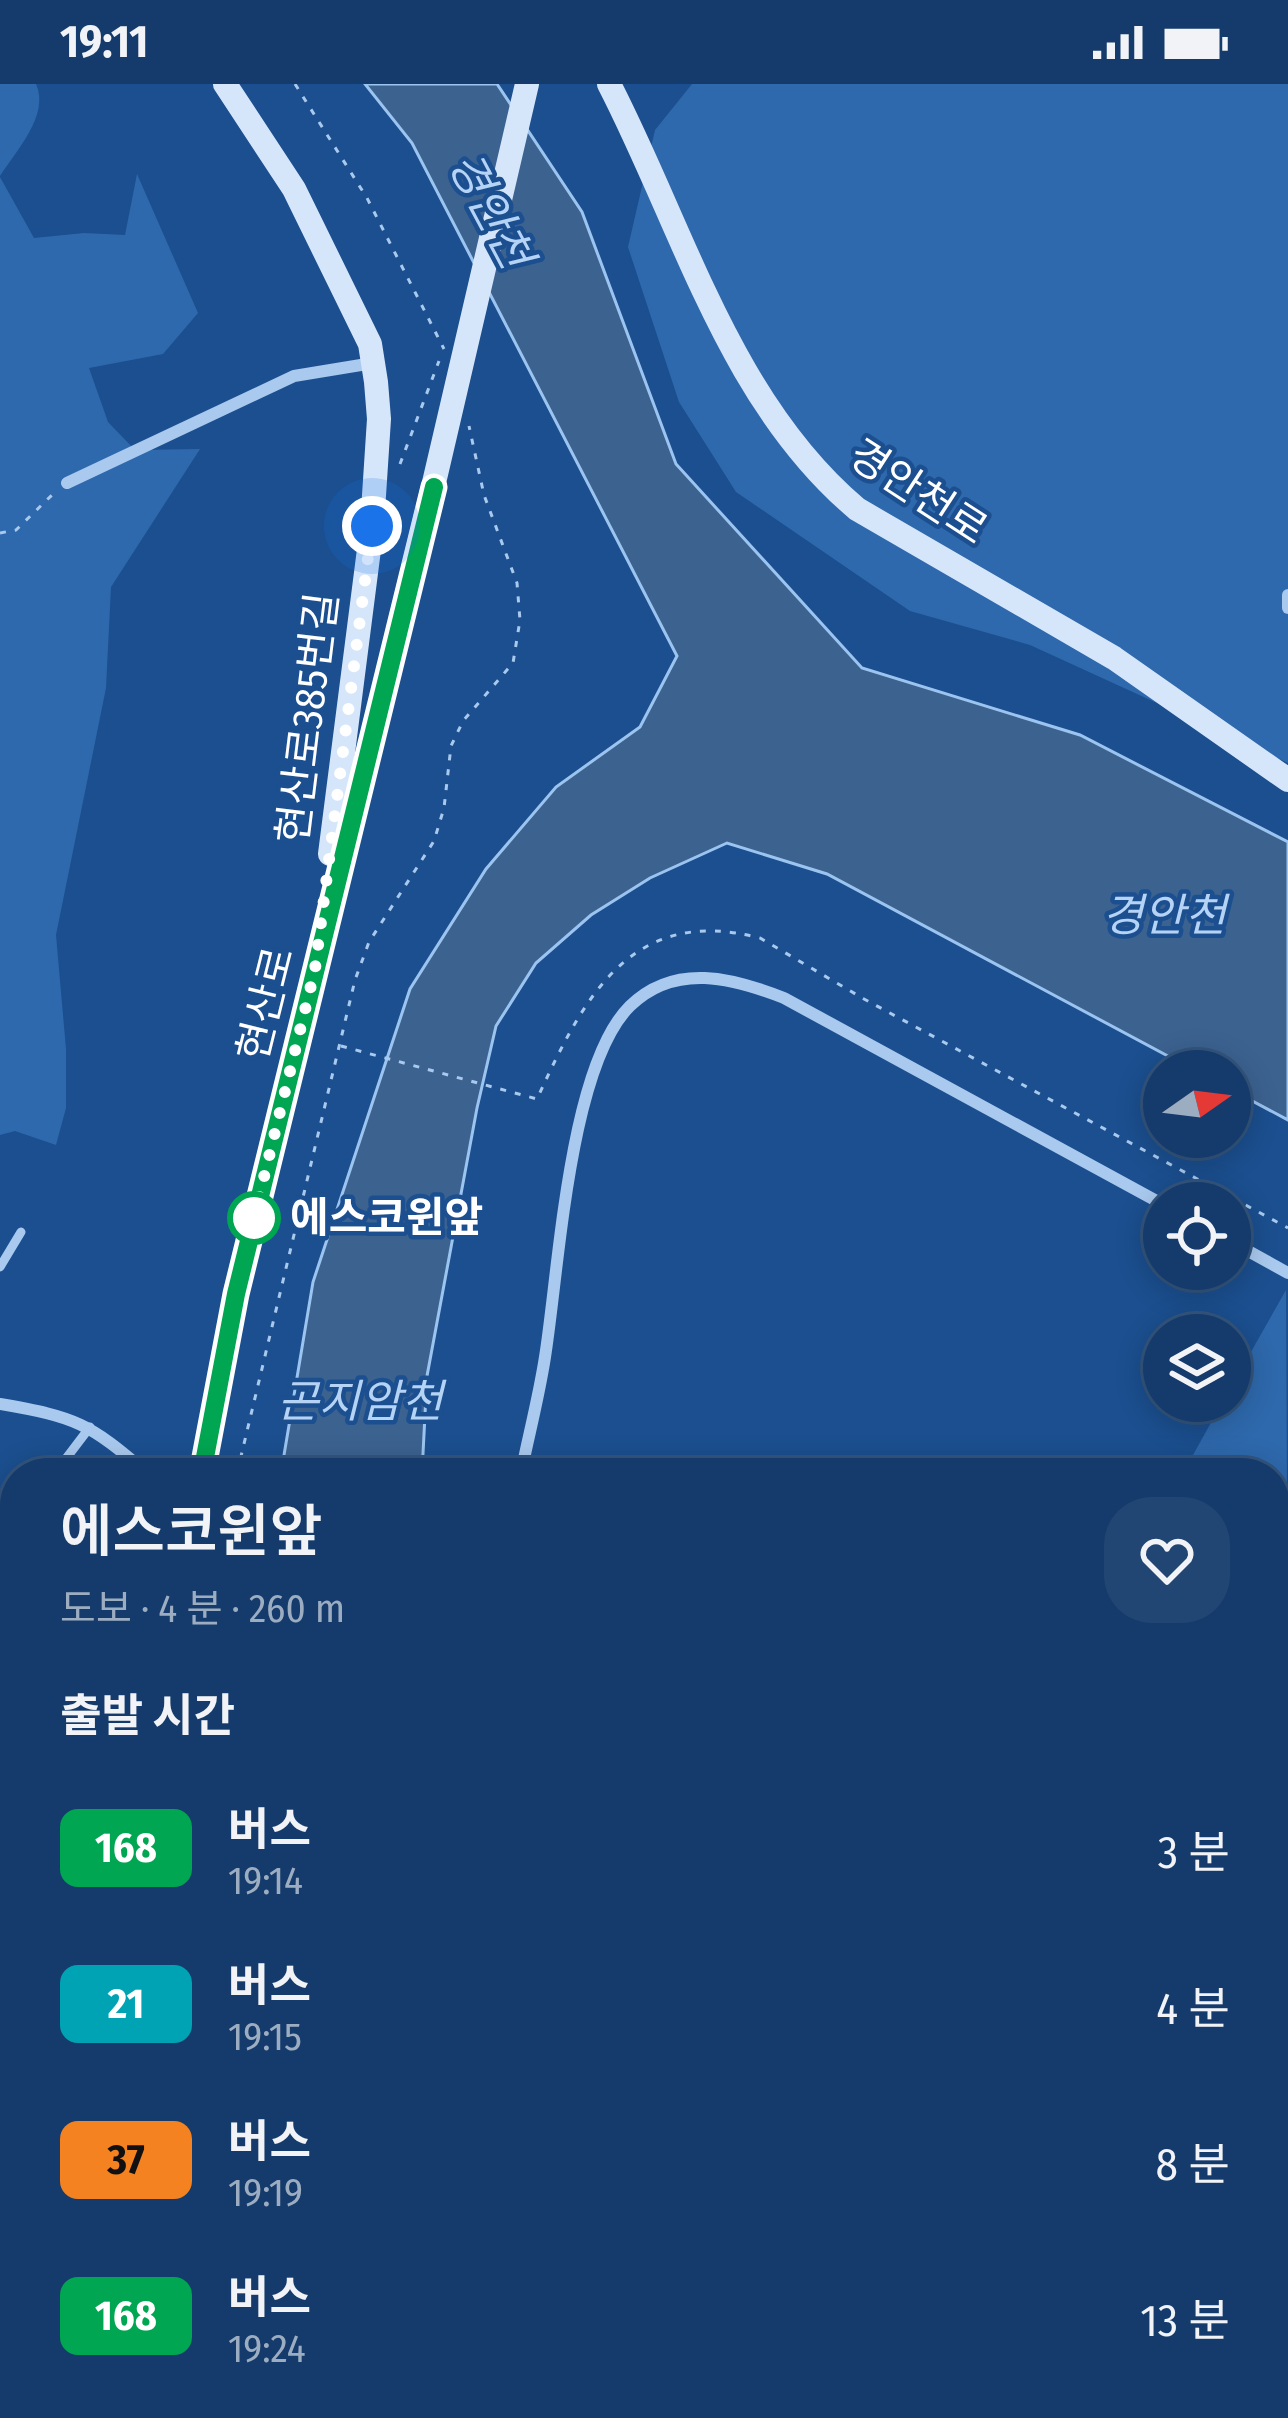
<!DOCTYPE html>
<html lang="ko">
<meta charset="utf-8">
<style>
:root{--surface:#143b6b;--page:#214673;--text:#f1f3f6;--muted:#9dadc1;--line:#33557e}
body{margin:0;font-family:"Fira Sans Condensed","Noto Sans KR",sans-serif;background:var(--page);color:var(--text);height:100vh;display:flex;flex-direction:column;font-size:45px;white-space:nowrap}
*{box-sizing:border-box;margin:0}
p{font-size:39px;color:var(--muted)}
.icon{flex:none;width:66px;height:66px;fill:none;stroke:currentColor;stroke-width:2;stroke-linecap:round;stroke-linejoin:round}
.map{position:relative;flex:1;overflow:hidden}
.drawer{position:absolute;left:0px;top:1374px;width:1290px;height:960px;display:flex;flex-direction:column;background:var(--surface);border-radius:48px 48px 0 0;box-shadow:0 6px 30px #0003,0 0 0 3px var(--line)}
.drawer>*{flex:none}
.badge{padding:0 24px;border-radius:18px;font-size:42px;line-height:78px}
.needle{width:78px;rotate:76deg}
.controls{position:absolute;left:1143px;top:966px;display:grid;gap:24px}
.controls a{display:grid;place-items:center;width:108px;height:108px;border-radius:50%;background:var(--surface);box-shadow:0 6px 30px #0003,0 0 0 3px var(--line);font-size:60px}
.you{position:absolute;width:60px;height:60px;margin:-30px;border:9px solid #fff;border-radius:50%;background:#1a73e8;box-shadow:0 0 0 18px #1a73e833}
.map>.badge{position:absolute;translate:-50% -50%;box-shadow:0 0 0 6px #fff}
h2{padding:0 60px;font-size:45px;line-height:108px}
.round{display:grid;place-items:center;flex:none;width:126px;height:126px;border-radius:48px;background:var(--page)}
.summary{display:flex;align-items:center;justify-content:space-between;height:204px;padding:0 60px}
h1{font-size:57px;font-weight:600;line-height:90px}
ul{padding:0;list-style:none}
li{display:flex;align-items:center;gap:36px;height:156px;padding:0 60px}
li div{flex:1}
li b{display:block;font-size:45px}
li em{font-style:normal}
li .badge{min-width:132px;font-weight:700;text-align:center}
.status{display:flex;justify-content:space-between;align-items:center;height:84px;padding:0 60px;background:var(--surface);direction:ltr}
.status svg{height:33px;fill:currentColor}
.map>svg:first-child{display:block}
.green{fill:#2e69ad}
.water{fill:#3c6290;stroke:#9cc4f0;stroke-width:3}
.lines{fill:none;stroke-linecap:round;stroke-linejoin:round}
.path{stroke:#a9c9ee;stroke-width:3;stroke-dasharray:6 9;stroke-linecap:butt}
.lane{stroke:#a9c9ee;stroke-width:9}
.street{stroke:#a9c9ee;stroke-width:12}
.secondary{stroke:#d6e6fa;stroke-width:24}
.secondary-bridge{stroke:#d6e6fa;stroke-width:24}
.line-casing{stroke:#fff;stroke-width:27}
.line{stroke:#00a651;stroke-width:18}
.walk{stroke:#fff;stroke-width:12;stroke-dasharray:0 21.6}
.stop-dot{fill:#fff;stroke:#00a651;stroke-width:6}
.labels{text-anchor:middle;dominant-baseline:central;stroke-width:9;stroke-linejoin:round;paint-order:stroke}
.street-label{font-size:42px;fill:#fff;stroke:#1b4f8f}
.stop-label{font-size:42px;font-weight:bold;fill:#fff;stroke:#1b4f8f;text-anchor:start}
.water-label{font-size:45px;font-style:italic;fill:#b5d3f5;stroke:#1b4f8f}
</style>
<div class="status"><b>19:11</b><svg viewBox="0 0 49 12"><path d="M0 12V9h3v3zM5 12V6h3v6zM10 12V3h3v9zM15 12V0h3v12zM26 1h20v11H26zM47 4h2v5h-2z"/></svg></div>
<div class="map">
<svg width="1288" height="2334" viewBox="0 0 1288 2334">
<rect width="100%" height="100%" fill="#1b4f8f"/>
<!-- green -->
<g class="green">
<path d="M0 0H36C50 31 16 67 0 92Z"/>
<path d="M692 0H1288V679L1030 561 910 527 736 408 679 318 628 163 655 46Z"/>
<path d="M137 90 198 229 163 270 89 284 108 338 135 366 200 365 111 503 106 604 56 851 66 965V1024L56 1061 15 1047 0 1051V93L34 154 84 149 125 151Z"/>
<path d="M1286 1206 1288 1616 1275 1619V1389H1183L1223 1317H1230V1305Z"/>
<path d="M1288 1762V2222L1275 2206V1764Z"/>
</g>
<!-- water -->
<g class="water">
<path d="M365 0H497L582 128 676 380 862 584 1080 651 1288 758V1036L1230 1005V987H1196L827 790 727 759 650 794 591 831 536 879 496 942 477 1024 427 1292 422 1389H281L313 1198 410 905 486 785 556 703 640 643 677 572 412 59Z"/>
<path d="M362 2319H533V2334H364Z"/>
</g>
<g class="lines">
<!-- path -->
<g class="path">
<path d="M295 0 367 114 444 265"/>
<path d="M400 380 439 277"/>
<path d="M0 449 16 446 54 409"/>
<path d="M341 962 537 1015C583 915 630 820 760 854L864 915 1288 1144"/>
<path d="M237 1389 355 896 369 858 434 757 444 724 451 662 463 637 513 579 520 536 517 499 484 411 469 342"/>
<path d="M304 2334 305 2319"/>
</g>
<!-- lane -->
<g class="lane">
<path d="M0 1183 21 1148"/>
<path d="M55 1389 90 1343"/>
<path d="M0 1435 15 1424"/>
<path d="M0 2068 15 2060"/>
</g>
<!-- street -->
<g class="street">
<path d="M67 399 294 292 373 279"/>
<path d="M1288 511V524"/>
<path d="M1230 1157 1288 1189"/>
<path d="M0 1320C76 1333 89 1339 147 1389"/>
<path d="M521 1389C529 1350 539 1312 545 1273 559 1185 569 982 630 922 675 878 733 894 784 914L1164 1121"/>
<path d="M1275 1670 1288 1668"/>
<path d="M1275 2315 1284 2334"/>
<path d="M1140 2319 1148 2334"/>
<path d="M678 2334 679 2319"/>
<path d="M1059 2334 1088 2319"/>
</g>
<!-- secondary -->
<g class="secondary">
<path d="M225 0 294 105 370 260 376 298 379 335 372 442 330 770"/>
<path d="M609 0C684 145 729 317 857 425L1114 574 1288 696"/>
<path d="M202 1389 236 1210 433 403"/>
<path d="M0 2199 15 2178"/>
</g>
<!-- secondary-bridge -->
<path class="secondary-bridge" d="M433 403 527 0"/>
</g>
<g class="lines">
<defs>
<path id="line" d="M202 1389 236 1210 434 403"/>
</defs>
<!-- line casing -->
<use href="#line" class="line-casing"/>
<!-- line -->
<use href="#line" class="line"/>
<!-- walk -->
<path class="walk" d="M254 1134 315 885 372 442"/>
</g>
<!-- markers -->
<circle class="stop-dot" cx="254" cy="1134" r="24"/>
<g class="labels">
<!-- street labels -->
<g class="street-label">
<text transform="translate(918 408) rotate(33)">경안천로</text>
<text transform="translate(308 634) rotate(-83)">현산로385번길</text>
<text transform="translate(266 920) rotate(-76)">현산로</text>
</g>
<!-- stop labels -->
<g class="stop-label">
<text x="290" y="1134">에스코윈앞</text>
</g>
<!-- water labels -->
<g class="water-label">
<text transform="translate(490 126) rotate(62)">경안천</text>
<text x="1164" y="832">경안천</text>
<text x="360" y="1318">곤지암천</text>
</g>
</g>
</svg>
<div class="controls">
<a><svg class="needle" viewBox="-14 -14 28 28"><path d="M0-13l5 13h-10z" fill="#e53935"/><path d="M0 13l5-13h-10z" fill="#9dadc1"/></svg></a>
<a><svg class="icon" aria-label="locate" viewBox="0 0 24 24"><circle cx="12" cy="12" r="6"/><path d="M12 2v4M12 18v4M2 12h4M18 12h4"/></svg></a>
<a><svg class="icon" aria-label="layers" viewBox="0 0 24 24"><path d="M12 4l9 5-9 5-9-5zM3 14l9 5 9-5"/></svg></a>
</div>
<div class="you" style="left:372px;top:442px"></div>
<section class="drawer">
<div class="summary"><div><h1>에스코윈앞</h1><p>도보 · 4 분 · 260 m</p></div><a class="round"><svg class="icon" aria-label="heart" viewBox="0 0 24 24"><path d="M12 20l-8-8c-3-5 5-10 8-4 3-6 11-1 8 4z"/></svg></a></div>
<h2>출발 시간</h2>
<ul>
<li><span class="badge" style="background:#00a651;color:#fff">168</span><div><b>버스</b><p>19:14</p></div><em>3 분</em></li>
<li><span class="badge" style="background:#00a3b4;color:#fff">21</span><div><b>버스</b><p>19:15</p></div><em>4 분</em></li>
<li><span class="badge" style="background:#f58220;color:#111">37</span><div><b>버스</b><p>19:19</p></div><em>8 분</em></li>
<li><span class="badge" style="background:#00a651;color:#fff">168</span><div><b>버스</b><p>19:24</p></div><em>13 분</em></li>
</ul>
</section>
</div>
